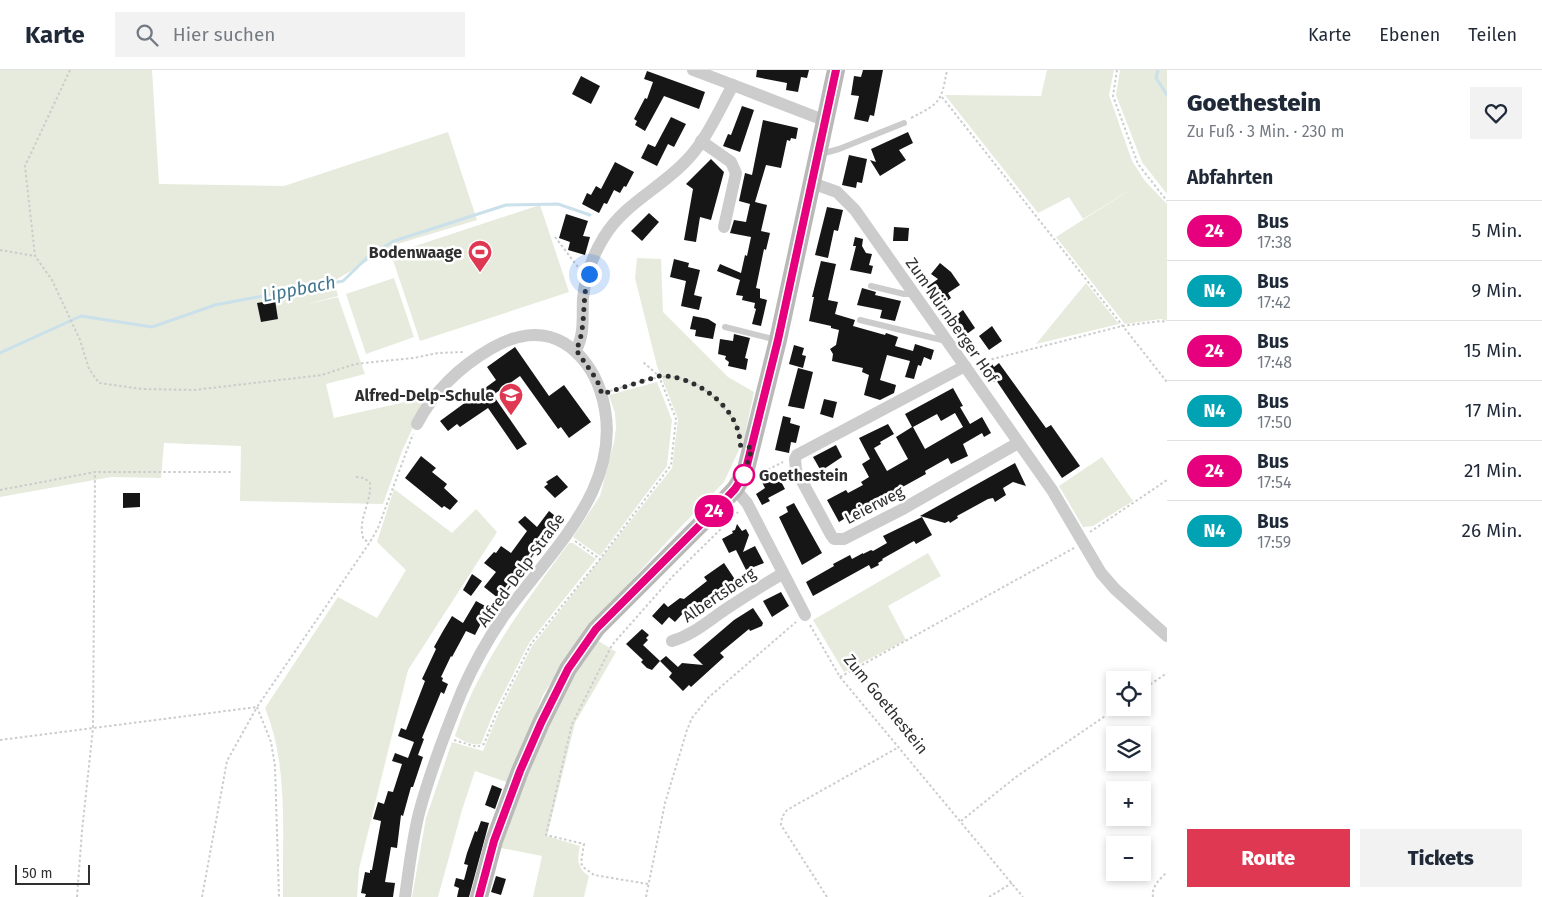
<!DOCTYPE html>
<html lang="de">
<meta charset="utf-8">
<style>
:root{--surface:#fff;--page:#f2f2f3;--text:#1f2937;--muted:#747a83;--line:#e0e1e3;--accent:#de3853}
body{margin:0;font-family:"Fira Sans",sans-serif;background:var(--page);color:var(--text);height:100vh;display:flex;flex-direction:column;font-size:19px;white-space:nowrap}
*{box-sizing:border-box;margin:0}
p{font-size:16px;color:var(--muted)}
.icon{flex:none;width:28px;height:28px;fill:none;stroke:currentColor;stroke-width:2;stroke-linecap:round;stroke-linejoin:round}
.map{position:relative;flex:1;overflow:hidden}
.drawer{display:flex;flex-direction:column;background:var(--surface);width:375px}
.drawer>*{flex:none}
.badge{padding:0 10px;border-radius:16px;font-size:18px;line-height:32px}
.controls{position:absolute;left:1106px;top:601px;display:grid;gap:10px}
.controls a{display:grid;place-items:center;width:45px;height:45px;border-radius:0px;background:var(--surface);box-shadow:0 2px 8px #0003;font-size:25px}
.scale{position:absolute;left:15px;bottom:12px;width:75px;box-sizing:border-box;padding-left:5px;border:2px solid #2f2f2f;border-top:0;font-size:14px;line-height:18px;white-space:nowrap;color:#2f2f2f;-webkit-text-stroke:4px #fff;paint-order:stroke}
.you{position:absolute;width:25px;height:25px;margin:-12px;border:4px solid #fff;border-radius:50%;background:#1a73e8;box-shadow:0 0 0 8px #1a73e833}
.map>.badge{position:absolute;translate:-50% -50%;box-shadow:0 0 0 2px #fff}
h2{padding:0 20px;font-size:19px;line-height:45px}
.round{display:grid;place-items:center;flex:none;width:52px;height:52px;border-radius:0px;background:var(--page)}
.summary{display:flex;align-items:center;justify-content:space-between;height:85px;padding:0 20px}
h1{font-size:24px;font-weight:800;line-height:38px}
.button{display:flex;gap:10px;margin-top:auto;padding:10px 20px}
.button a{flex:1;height:58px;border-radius:0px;background:var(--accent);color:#fff;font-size:20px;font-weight:800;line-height:58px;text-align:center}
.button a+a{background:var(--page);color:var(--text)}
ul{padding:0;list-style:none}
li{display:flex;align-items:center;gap:15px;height:60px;padding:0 20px;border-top:1px solid var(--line)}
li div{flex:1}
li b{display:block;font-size:19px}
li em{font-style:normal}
li .badge{min-width:55px;font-weight:700;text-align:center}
header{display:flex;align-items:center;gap:30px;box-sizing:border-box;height:70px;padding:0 25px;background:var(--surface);border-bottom:1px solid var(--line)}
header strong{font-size:24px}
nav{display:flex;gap:28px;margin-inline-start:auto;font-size:18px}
.search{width:350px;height:45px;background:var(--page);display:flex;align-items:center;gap:12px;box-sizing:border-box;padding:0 18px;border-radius:0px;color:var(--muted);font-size:19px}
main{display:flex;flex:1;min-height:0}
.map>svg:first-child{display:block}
.green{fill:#e6ebdd}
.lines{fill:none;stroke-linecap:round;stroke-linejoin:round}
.stream{stroke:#cae0ea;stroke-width:3}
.building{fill:#161616;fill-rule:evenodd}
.path{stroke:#ccc;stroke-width:2;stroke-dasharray:2.5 2.5;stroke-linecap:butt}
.lane{stroke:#ccc;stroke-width:6}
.street{stroke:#ccc;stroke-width:12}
.secondary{stroke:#b9b9b9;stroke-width:18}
.line-casing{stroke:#fff;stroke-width:11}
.line{stroke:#e6007e;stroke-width:8}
.walk{stroke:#2f2f2f;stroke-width:5;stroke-dasharray:0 9}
.stop-dot{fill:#fff;stroke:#e6007e;stroke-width:2.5}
.labels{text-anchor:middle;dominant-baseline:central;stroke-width:5;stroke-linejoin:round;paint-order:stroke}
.poi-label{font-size:16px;font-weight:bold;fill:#2f2f2f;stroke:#fff;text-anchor:end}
.street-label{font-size:16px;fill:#2f2f2f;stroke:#fff}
.stop-label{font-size:16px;font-weight:bold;fill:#2f2f2f;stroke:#fff;text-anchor:start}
.water-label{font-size:18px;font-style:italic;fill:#40768d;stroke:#fff}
</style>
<header>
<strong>Karte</strong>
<div class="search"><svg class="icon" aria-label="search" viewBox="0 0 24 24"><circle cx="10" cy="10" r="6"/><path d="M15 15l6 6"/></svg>Hier suchen</div>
<nav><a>Karte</a><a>Ebenen</a><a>Teilen</a></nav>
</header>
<main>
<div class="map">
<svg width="1167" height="827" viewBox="0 0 1167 827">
<rect width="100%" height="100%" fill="#fff"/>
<!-- green -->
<g class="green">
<path d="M0 0H152L159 114 284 116 448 62 477 150 394 175 334 211 338 226 304 235 338 227 365 304 326 314 334 348 427 327 402 381 383 434 240 431 241 376 164 373 161 408 111 407 0 427Z"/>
<path d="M1047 0H1114L1109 25 1132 91 1145 111 1167 134V251L1161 249 1125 254 1056 167 1144 111 1083 149 1069 127 1038 143 945 25 1041 26Z"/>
<path d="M1120 0H1167V124L1142 92 1116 25Z"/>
<path d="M540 135 569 222 420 271 391 184Z"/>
<path d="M637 188 661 189 663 242 728 307 754 322 744 369 724 412 674 464 580 567 543 625 509 713 475 701 462 740 438 827H412L426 748 452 672 483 681 499 642 532 576 672 398 678 349 657 296 635 208Z"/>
<path d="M394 208 414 267 366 284 346 224Z"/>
<path d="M1086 213 1119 254 1036 274Z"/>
<path d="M657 312 672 350 667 396 600 486 573 467 600 426 614 372 616 358 615 343 609 325Z"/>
<path d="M1102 387 1133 431 1093 456 1083 457 1059 416Z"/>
<path d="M394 419 452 463 476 439 497 462 408 600 359 799 357 827H283C282 765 289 696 265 638L338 527 377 548 406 500 377 472Z"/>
<path d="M569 473H573L596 489 529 573 494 642 481 674C473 676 462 671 455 666 478 594 525 533 569 473Z"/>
<path d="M928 483 941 506 888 536 906 570 844 602 813 550Z"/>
<path d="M597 570 616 582 575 653 547 766 580 776C577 790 577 798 589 806L584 827H533L542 786 501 778 527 704 562 624Z"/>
</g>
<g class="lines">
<!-- stream -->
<g class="stream">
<path d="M1158 0 1156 8 1167 25"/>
<path d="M0 283 81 246 152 257 215 235 343 211 370 185 394 171 506 135 558 134 590 145"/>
</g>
</g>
<!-- building -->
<g class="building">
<path d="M757 0H809L807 8 801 7 798 22 786 20 787 13 756 7Z"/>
<path d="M863 0H883L874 46 870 45 868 52 854 49 859 26 851 25 854 6 861 7Z"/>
<path d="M647 1 705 22 699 39 664 26 645 61 635 55 637 51 634 49 645 28 647 29 653 12 644 9Z"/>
<path d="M581 6 600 16 591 34 572 24Z"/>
<path d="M742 36 754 40 740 82 723 76 728 64 731 65Z"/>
<path d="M671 47 686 54 674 77 668 74 657 96 641 88 648 74 655 77Z"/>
<path d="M763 50 798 58 796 69 791 68 790 71 787 70 781 98 766 95 755 132 767 135 761 161 770 163 766 180 764 179 756 218 760 219V228L767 230 761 256 752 254 756 239 754 238 755 233 742 230 743 226 736 225 740 210 717 201 720 194 741 203 745 185 747 186 751 167 730 163 734 150 746 152 750 134 739 131 745 103 752 105Z"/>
<path d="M908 62 913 73 899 80 906 90 880 106 870 90 876 92 871 79Z"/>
<path d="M849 85 867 89 862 113 857 112 856 118 842 115Z"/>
<path d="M711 89 724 102 711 150 700 147 696 172 684 170 693 119 686 114Z"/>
<path d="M615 92 634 102 626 117 624 116 620 123 614 120 607 134 604 133 599 143 582 134 587 123 591 125 596 116 601 119Z"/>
<path d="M827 137 843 140 838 161 834 160 828 188 815 185Z"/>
<path d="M649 143 659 152 642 171 631 161Z"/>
<path d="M566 144 588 151 583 166 590 167 585 185 568 180 570 172 559 168Z"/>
<path d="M894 157 909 158 908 171H893Z"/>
<path d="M855 167 863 169 862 176 866 183 872 184 869 195 873 196 871 204 850 200 856 176H853Z"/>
<path d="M674 189 689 193 688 197 700 200 694 225 702 227 699 240 681 236 686 211 670 207Z"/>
<path d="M821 191 836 194 828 230 838 232 835 244 855 250 853 256 885 265 886 263 898 267 895 276 913 281 915 274 934 280 931 290 924 287 921 296 918 295 914 309 905 307 910 291 887 285 880 310 896 315 894 323 880 330 864 325 869 305 862 302 863 298 832 291 833 284 830 279 836 275 839 260 831 258V256L809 251 814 227H812Z"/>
<path d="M940 193 951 202 960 215 948 223 951 228 940 236 927 217 938 209 931 204Z"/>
<path d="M862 218 876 222 875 225 901 231 895 251 880 248 882 240 857 235Z"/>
<path d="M275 230 278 249 261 252 257 233Z"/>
<path d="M963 240 975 258 963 267 950 250Z"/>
<path d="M693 246 708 249 716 254 713 269 695 266 696 260 690 259Z"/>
<path d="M992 256 1002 271 989 280 979 266Z"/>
<path d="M734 264 750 268 745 288 748 289 746 300 728 296 729 292 725 289 726 286 718 284 720 269 733 271Z"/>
<path d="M794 275 804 278 802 285 806 286 803 298 789 294Z"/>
<path d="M515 277 549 326 564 315 591 352 569 368 561 357 558 359 520 306 493 325 527 374 517 380 488 338 460 357 457 354 448 361 440 351 496 310 487 297Z"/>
<path d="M999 293 1046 358 1051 355 1080 396 1062 408 996 310 994 312 985 298 992 294 994 297Z"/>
<path d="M798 298 813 302 804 339 788 336Z"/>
<path d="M953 318 963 336 960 337 970 354 982 347 991 363 984 367 982 363 963 374 968 386 951 394 948 388 925 401 926 404 879 430 878 428 839 452 827 430 846 420 848 423 863 415 861 412 869 407 862 394 870 389 859 368 888 354 894 364 880 372 881 374 874 378 887 401 908 389 896 367 912 357 905 344ZM955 343 963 357 925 379 913 357 937 344 941 351Z"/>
<path d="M824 329 837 332 833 348 820 344Z"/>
<path d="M783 346 791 348 790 353 800 356 796 373 791 372 789 383 775 380Z"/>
<path d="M836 375 842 387 821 401 813 387Z"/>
<path d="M421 386 436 398 432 402 447 414 444 418 458 431 450 440 444 436 442 438 405 408Z"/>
<path d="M1015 393 1026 416 1013 412 1003 418 1006 425 995 432 993 428 988 429 957 446 958 448 950 453 949 451 945 453 920 446Z"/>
<path d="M777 404 785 419 768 428 770 431 762 435 756 424 765 418 762 412Z"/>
<path d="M557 405 568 417 555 428 544 417 548 414 546 412Z"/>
<path d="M123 423H140V437L123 438Z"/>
<path d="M794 433 822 483 802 495 779 447 788 442 786 437Z"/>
<path d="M549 441 559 449 498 528 484 517 496 502 484 493 494 482 496 483 501 476 511 483 527 461 518 452 525 446 537 457Z"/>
<path d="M922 447 932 465 916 474 914 471 882 489 883 490 878 493 879 495 871 499 869 495 813 526 806 512 834 496 833 494 850 485 852 489 863 483V484L871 480 873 481 887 473 883 466Z"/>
<path d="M737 454 742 461 746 459 749 465 743 482 755 476 764 493 746 500 736 480 729 483 722 469 733 463 732 461 735 460Z"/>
<path d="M724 493 736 511 709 529 713 535 703 542 700 538 689 543 686 540 675 552 669 547 662 555 652 546 664 533 668 537 680 528 684 529 689 525 707 511 704 507Z"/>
<path d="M472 504 482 511 471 526 463 520Z"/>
<path d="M781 522 789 536 772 547 763 531Z"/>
<path d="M476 531 489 538 475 565 466 561 452 587 451 586 441 607 443 608 442 611 448 614 444 624 441 622 422 668 424 669 418 685 423 687 413 717H411L403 746 401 745 397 778 391 777 385 812 395 813 393 827H365L366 824 361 823 365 802 370 803V800H372L381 751 373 749 378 732 384 734 388 721 393 722 402 694 392 691 395 683 408 688 414 672 398 666 401 658 406 660 425 611 422 609 436 579 434 577 443 561 452 546 463 553Z"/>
<path d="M753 538 763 553 762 556 750 561 749 559 720 583 724 587 691 617 689 615 683 621 669 607 672 603 660 591 666 586 678 597 682 593 703 595 693 585 734 550Z"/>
<path d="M642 559 649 565 646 568 648 570 643 575 660 591 652 600 647 598 641 592 643 590 626 574Z"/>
<path d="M492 715 502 719 495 739 485 735Z"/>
<path d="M481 751 489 753 469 827H457L459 818 454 816 456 808 464 810 468 795 464 794 467 783 475 761 477 762Z"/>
<path d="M496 806 506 809 501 825 491 822Z"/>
</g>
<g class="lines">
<!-- path -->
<g class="path">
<path d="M70 0 25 96 35 186 52 210 80 270 89 299 99 313 142 319 194 320 322 305 355 294 414 288 438 283 464 282"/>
<path d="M1117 0 1113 26 1138 94 1167 131"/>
<path d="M942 27 1167 312"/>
<path d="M911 48C940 33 941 33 947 0"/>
<path d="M555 167 578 197"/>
<path d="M0 180 35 186"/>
<path d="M977 293 1122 256 1161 251 1167 252"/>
<path d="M610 321C655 307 682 293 719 333 728 342 737 353 740 365"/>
<path d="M759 404 783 392"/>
<path d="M356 407 364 408 370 413C372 433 356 451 364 470L370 472"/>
<path d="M0 420 95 402H231"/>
<path d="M1090 462 1167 410"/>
<path d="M575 471 600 489"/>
<path d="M810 555 840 607 1023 827"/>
<path d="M840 607 1074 478"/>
<path d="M1142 620 1167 603"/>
<path d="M257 637 271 672 275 696 279 827"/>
<path d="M0 670 257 637 370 472 378 458 413 364"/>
<path d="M454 670 477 677 484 674 497 642 531 574 600 489 671 395 676 349 659 306 643 292"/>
<path d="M961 751 1016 707 1117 638"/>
<path d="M648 814 594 805 583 797 581 793 584 774 546 765 572 654 612 575 673 506 738 442"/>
<path d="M77 827 82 761 93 658 95 402"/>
<path d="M202 827 227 691 257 637"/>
<path d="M646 827 665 733 687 660 692 648 709 627 796 552"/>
<path d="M827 827 781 755 782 747 787 740 899 677"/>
<path d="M989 827 1012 813"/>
<path d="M1153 827C1151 817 1160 809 1167 802"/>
</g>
<!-- lane -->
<g class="lane">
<path d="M821 84 839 79 904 53"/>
<path d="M871 216 904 224H914"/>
<path d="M860 250 946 271"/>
<path d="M725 257 777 270"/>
</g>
<!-- street -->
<g class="street">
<path d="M693 0 733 15"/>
<path d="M701 71 731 92 736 103 724 157"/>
<path d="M812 113 837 122 855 140 1052 420 1101 503 1115 519 1167 566"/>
<path d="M576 280C585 264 582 246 583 228 585 207 593 185 604 167 624 134 659 119 685 92 706 71 719 40 733 15L826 51"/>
<path d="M965 296 797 385 795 389 796 400 831 465 834 469H844L901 440 1018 373"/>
<path d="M735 419 747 433 805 545"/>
<path d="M672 571C693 565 708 551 726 539 744 527 763 515 782 504"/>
<path d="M405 827C409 799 412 771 419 743 430 702 446 660 462 621 473 596 488 569 503 547 551 480 631 411 600 320 594 302 581 283 564 273 541 259 514 265 492 278 459 297 434 321 417 354"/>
</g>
<!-- secondary -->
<path class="secondary" d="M479 827 494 771 520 701 541 653 568 599 596 559 720 435 735 419 745 403 778 270 836 0"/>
</g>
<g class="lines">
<defs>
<path id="line" d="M479 827 494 771 520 701 541 653 568 599 596 559 720 435 735 419 745 403 778 270 836 0"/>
</defs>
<!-- line casing -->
<use href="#line" class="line-casing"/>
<!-- line -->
<use href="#line" class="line"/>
<!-- walk -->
<path class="walk" d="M589 204C581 228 587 259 576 280L597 310 602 324 659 306C694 304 741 338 740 375L752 378 744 405"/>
</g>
<!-- icons -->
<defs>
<symbol id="stadium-pin" viewBox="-11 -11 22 30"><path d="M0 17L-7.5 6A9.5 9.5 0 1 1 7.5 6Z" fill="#de3853" stroke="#fff"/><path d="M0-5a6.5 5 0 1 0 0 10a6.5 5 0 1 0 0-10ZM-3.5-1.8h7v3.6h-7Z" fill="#fff"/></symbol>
<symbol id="school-pin" viewBox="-11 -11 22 30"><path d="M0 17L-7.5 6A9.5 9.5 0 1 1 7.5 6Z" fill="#de3853" stroke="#fff"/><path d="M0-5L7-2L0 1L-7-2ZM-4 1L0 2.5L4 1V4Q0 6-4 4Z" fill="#fff"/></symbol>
</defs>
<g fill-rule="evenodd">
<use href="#stadium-pin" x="466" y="168" width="28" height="38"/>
<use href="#school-pin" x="497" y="311" width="28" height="38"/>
</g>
<!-- markers -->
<circle class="stop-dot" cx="744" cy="405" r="10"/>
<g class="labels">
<!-- poi labels -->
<g class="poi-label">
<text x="462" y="182">Bodenwaage</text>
<text x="494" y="325">Alfred-Delp-Schule</text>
</g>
<!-- street labels -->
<g class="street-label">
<text transform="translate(952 250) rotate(55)">Zum Nürnberger Hof</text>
<text transform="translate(874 435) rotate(-27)">Leierweg</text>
<text transform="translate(521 500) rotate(-54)">Alfred-Delp-Straße</text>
<text transform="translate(719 525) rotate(-34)">Albertsberg</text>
<text transform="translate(886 634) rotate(51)">Zum Goethestein</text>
</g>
<!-- stop labels -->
<g class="stop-label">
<text x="759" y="405">Goethestein</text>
</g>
<!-- water labels -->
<g class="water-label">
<text transform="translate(299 219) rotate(-11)">Lippbach</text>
</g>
</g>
</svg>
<div class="controls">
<a><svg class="icon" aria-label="locate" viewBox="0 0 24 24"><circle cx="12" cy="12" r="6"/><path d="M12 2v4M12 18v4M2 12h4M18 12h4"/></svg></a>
<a><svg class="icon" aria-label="layers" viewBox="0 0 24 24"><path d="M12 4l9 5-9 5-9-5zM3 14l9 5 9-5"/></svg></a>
<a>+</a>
<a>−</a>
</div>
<div class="scale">50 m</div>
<div class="you" style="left:589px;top:204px"></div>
<b class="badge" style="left:714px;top:441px;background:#e6007e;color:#fff">24</b>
</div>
<section class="drawer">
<div class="summary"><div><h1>Goethestein</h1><p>Zu Fuß · 3 Min. · 230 m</p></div><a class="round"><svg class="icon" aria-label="heart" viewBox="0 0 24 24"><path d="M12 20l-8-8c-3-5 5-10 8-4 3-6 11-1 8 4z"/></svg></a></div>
<h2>Abfahrten</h2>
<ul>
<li><span class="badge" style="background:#e6007e;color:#fff">24</span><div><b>Bus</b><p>17:38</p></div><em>5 Min.</em></li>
<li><span class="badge" style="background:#00a3b4;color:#fff">N4</span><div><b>Bus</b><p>17:42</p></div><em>9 Min.</em></li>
<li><span class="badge" style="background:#e6007e;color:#fff">24</span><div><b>Bus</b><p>17:48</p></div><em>15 Min.</em></li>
<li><span class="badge" style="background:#00a3b4;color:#fff">N4</span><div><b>Bus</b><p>17:50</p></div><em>17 Min.</em></li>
<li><span class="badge" style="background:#e6007e;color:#fff">24</span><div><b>Bus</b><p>17:54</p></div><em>21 Min.</em></li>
<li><span class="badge" style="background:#00a3b4;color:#fff">N4</span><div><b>Bus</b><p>17:59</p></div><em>26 Min.</em></li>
</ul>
<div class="button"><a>Route</a><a>Tickets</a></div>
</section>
</main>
